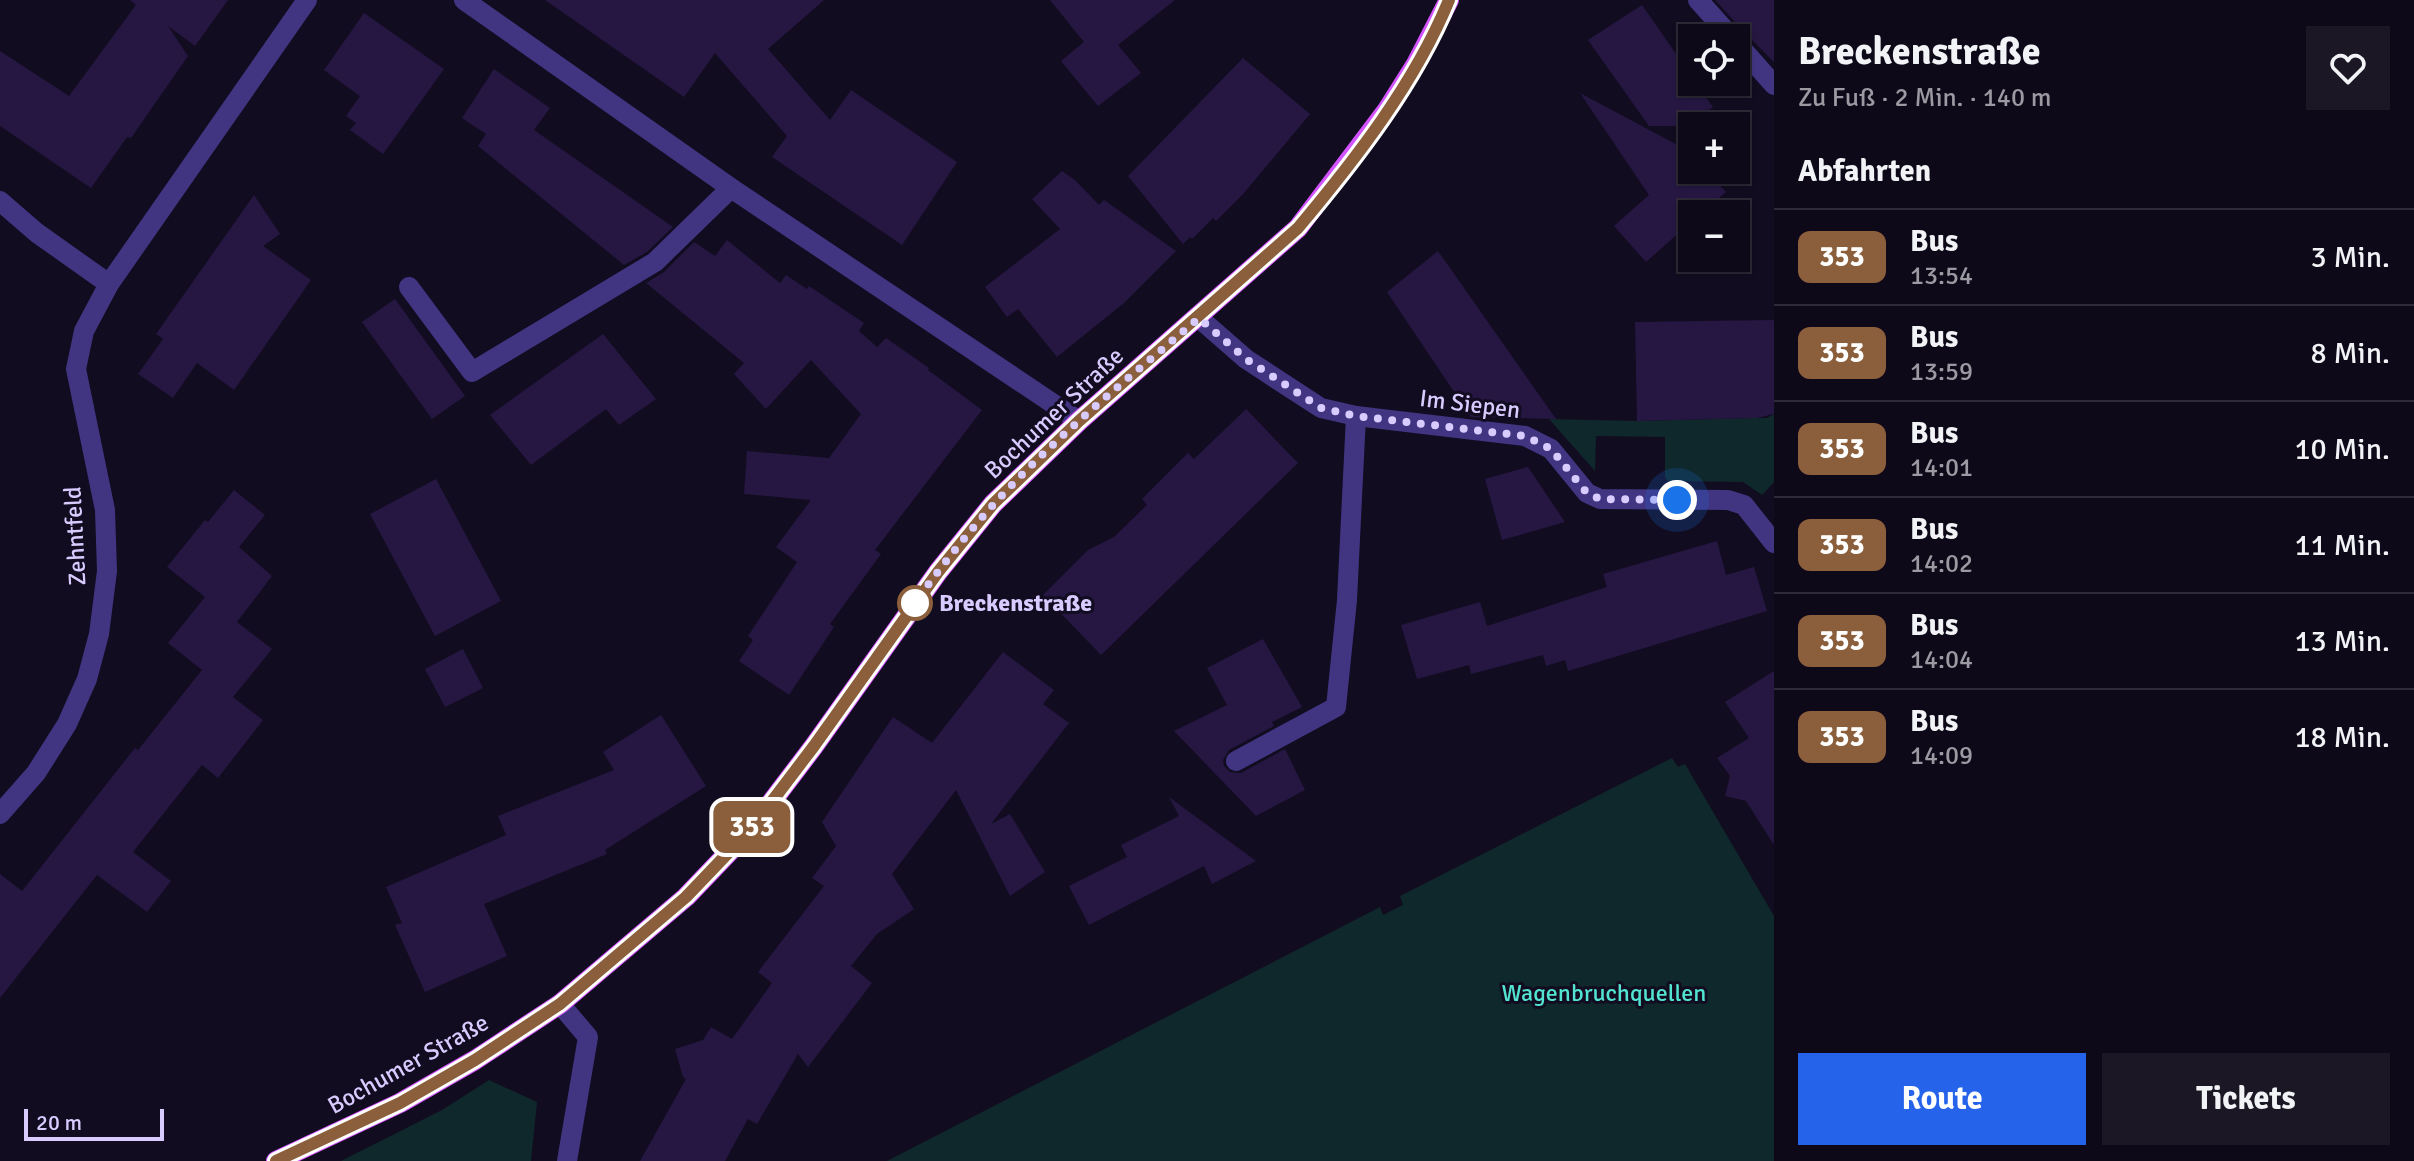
<!DOCTYPE html>
<html lang="de">
<meta charset="utf-8">
<style>
:root{--surface:#0e0918;--page:#1c1725;--text:#f1f3f6;--muted:#9b9aa2;--line:#2e2a37;--accent:#2563eb}
body{margin:0;font-family:Signika,sans-serif;background:var(--page);color:var(--text);height:100vh;display:flex;flex-direction:column;font-size:30px;white-space:nowrap}
*{box-sizing:border-box;margin:0}
p{font-size:26px;color:var(--muted)}
.icon{flex:none;width:44px;height:44px;fill:none;stroke:currentColor;stroke-width:2;stroke-linecap:round;stroke-linejoin:round}
.map{position:relative;flex:1;overflow:hidden}
.details{display:flex;flex-direction:column;background:var(--surface);width:640px}
.details>*{flex:none}
.badge{padding:0 16px;border-radius:12px;font-size:28px;line-height:52px}
.fabs{position:absolute;left:1678px;top:24px;display:grid;gap:16px}
.fabs a{display:grid;place-items:center;width:72px;height:72px;border-radius:0px;background:var(--surface);box-shadow:0 2px 6px #0004,0 0 0 2px var(--line);font-size:40px}
.scale{position:absolute;left:24px;bottom:20px;width:140px;box-sizing:border-box;padding-left:8px;border:4px solid #d7cbff;border-top:0;font-size:22px;line-height:28px;white-space:nowrap;color:#d7cbff;-webkit-text-stroke:6px #120c20;paint-order:stroke}
.you{position:absolute;width:40px;height:40px;margin:-20px;border:6px solid #fff;border-radius:50%;background:#1a73e8;box-shadow:0 0 0 12px #1a73e833}
.map>.badge{position:absolute;translate:-50% -50%;box-shadow:0 0 0 4px #fff}
h2{padding:0 24px;font-size:30px;line-height:72px}
.round{display:grid;place-items:center;flex:none;width:84px;height:84px;border-radius:0px;background:var(--page)}
.overview{display:flex;align-items:center;justify-content:space-between;height:136px;padding:0 24px}
h1{font-size:38px;font-weight:800;line-height:60px}
.primary-button{display:flex;gap:16px;margin-top:auto;padding:16px 24px}
.primary-button a{flex:1;height:92px;border-radius:0px;background:var(--accent);color:#fff;font-size:32px;font-weight:800;line-height:92px;text-align:center}
.primary-button a+a{background:var(--page);color:var(--text)}
ul{padding:0;list-style:none}
li{display:flex;align-items:center;gap:24px;height:96px;padding:0 24px;border-top:2px solid var(--line)}
li div{flex:1}
li b{display:block;font-size:30px}
li em{font-style:normal}
li .badge{min-width:88px;font-weight:700;text-align:center}
main{display:flex;flex:1;min-height:0}
.map>svg:first-child{display:block}
.green{fill:#0f282b}
.building{fill:#251742}
.lines{fill:none;stroke-linecap:round;stroke-linejoin:round}
.minor{stroke:#413582;stroke-width:20}
.major{stroke:#d352ff;stroke-width:20}
.line-casing{stroke:#fff;stroke-width:18}
.line{stroke:#8b5e3c;stroke-width:12}
.walk{stroke:#d7cbff;stroke-width:8;stroke-dasharray:0 14.4}
.stop-dot{fill:#fff;stroke:#8b5e3c;stroke-width:4}
.labels{text-anchor:middle;dominant-baseline:central;stroke-width:6;stroke-linejoin:round;paint-order:stroke}
.street-label{font-size:24px;fill:#d7cbff;stroke:#120c20}
.stop-label{font-size:24px;font-weight:bold;fill:#d7cbff;stroke:#120c20;text-anchor:start}
.park-label{font-size:24px;fill:#52e4d1;stroke:#120c20}
</style>
<main>
<div class="map">
<svg width="1774" height="1161" viewBox="0 0 1774 1161">
<rect width="100%" height="100%" fill="#120c20"/>
<!-- green -->
<g class="green">
<path d="M1774 414V482L1762 495 1743 482 1668 481 1665 477V437L1596 436 1595 471 1549 419 1637 421 1753 418H1767Z"/>
<path d="M1672 758 1678 767 1685 764 1774 916V1161H887L1380 907 1383 915 1403 905 1400 896Z"/>
<path d="M489 1080 537 1102 531 1161H341L442 1110Z"/>
</g>
<!-- building -->
<g class="building">
<path d="M130 0H228L195 46 168 26 188 56 131 138 127 137 91 188 0 126V51L69 96 136 5Z"/>
<path d="M545 0H824L768 49 830 120 851 90 957 162 902 245 772 157 787 136 715 53 684 97Z"/>
<path d="M1050 0H1175L1118 45 1141 73 1098 106 1061 61 1084 42Z"/>
<path d="M1715 0H1774V62L1743 31Z"/>
<path d="M1642 5 1692 77V82H1695L1713 107 1688 126H1649L1588 40Z"/>
<path d="M364 13 444 69 383 154 350 130 356 123 346 116 360 96 324 70Z"/>
<path d="M1243 58 1310 114 1244 193 1216 221 1213 218 1192 239 1190 237 1183 244 1128 176Z"/>
<path d="M494 69 550 108 534 130 673 227 647 252 624 265 478 146 486 134 462 118Z"/>
<path d="M1580 93 1687 150 1692 156V170H1705L1726 192 1700 214H1692V221L1646 262 1614 226 1649 195Z"/>
<path d="M1062 171 1075 180 1099 205 1104 200 1176 251 1124 303 1057 357 1018 309 1007 317 985 287 1060 229 1032 199Z"/>
<path d="M254 195 280 234 263 246 311 280 234 390 197 363 173 398 138 374 163 339 156 334Z"/>
<path d="M727 240 780 283 786 275 807 289 809 286 864 323 859 331 877 347 886 338 929 368 928 370 982 410 875 550 881 554 830 624 834 627 789 695 739 661 753 640 748 636 797 562 776 547 811 500 744 494 747 451 829 458 861 414 811 360 766 409 734 374 744 363 646 283 664 272 694 242 715 256Z"/>
<path d="M1438 251 1556 419 1471 417 1387 292Z"/>
<path d="M395 299 465 396 432 419 362 322Z"/>
<path d="M1774 320V414L1757 418 1637 421 1635 322Z"/>
<path d="M603 334 656 399 619 425 606 409 531 465 490 415Z"/>
<path d="M1246 409 1298 463 1101 655 1043 595 1088 550 1114 537 1147 505 1142 499 1188 453 1194 459Z"/>
<path d="M1528 467 1565 522 1502 540 1485 479Z"/>
<path d="M436 479 501 601 435 636 370 514Z"/>
<path d="M234 490 265 515 239 547 272 576 237 622 272 649 233 697 263 720 218 778 202 765 133 852 171 881 147 912 97 875 0 998V874L22 891 135 748 138 750 202 670 168 643 205 597 167 567 205 520 208 522Z"/>
<path d="M1717 541 1726 575 1754 567 1767 611 1568 671 1565 660 1546 666 1543 655 1471 674 1469 665 1417 679 1401 625 1480 602 1487 626 1607 587 1603 574Z"/>
<path d="M1263 639 1302 707 1272 722 1274 726 1229 750 1223 760 1224 766 1230 772 1241 773 1285 749 1305 790 1256 816 1174 731 1227 705 1207 668Z"/>
<path d="M463 649 483 688 445 707 425 669Z"/>
<path d="M1003 652 1054 690 1043 704 1069 723 991 824 1010 814 1045 872 1010 896 956 790 892 874 914 909 877 934 851 966 872 983 808 1067 798 1054 757 1124 748 1119 725 1161H640L686 1079 683 1077 675 1049 703 1040 711 1027 732 1039 772 983 758 972 824 886 812 878 836 846 822 822 893 717 932 743Z"/>
<path d="M1774 671V845L1746 801 1725 796 1730 776 1717 758 1749 738 1725 702Z"/>
<path d="M661 715 706 786 605 850 607 854 484 904 507 956 425 992 395 925 402 923 386 887 506 835 498 816 614 770 603 752Z"/>
<path d="M1169 797 1256 861 1212 884 1204 866 1089 925 1069 886 1127 857 1121 845 1179 816Z"/>
</g>
<g class="lines">
<!-- minor -->
<g class="minor">
<path d="M464 0 731 188 1079 421"/>
<path d="M1698 0 1732 38"/>
<path d="M1736 42 1774 85"/>
<path d="M0 201 37 233 109 284"/>
<path d="M409 287 472 372 655 262 731 188"/>
<path d="M1199 318 1246 359 1321 408 1356 416 1525 436 1551 449 1587 493 1600 499 1728 500 1744 505 1774 543"/>
<path d="M1236 761 1336 707 1347 600 1356 416"/>
<path d="M0 814 36 773 67 724 87 679 99 634 107 571 105 510 76 369 84 331 109 284 307 0"/>
<path d="M560 1004 588 1037 567 1161"/>
</g>
<!-- major -->
<path class="major" d="M276 1161 400 1103 475 1060 560 1004 686 897 751 829 814 746 938 572 993 504 1079 421 1298 228 1387 110 1416 64 1449 0"/>
</g>
<g class="lines">
<defs>
<path id="line" d="M276 1161 400 1103 475 1060 560 1004 686 897 751 829 814 746 938 572 993 504 1079 421 1298 228C1355 160 1415 83 1449 0"/>
</defs>
<!-- line casing -->
<use href="#line" class="line-casing"/>
<!-- line -->
<use href="#line" class="line"/>
<!-- walk -->
<path class="walk" d="M915 603 909 611C935 575 963 538 993 505 1056 436 1129 378 1199 318L1246 359 1321 408 1356 416 1525 436 1551 449 1587 493 1600 499 1677 500"/>
</g>
<!-- markers -->
<circle class="stop-dot" cx="915" cy="603" r="16"/>
<g class="labels">
<!-- street labels -->
<g class="street-label">
<text transform="translate(1470 404) rotate(7)">Im Siepen</text>
<text transform="translate(1054 413) rotate(-43)">Bochumer Straße</text>
<text transform="translate(75 536) rotate(-93)">Zehntfeld</text>
<text transform="translate(408 1064) rotate(-29)">Bochumer Straße</text>
</g>
<!-- stop labels -->
<g class="stop-label">
<text x="939" y="603">Breckenstraße</text>
</g>
<!-- park labels -->
<g class="park-label">
<text x="1604" y="993">Wagenbruchquellen</text>
</g>
</g>
</svg>
<div class="fabs">
<a><svg class="icon" aria-label="locate" viewBox="0 0 24 24"><circle cx="12" cy="12" r="6"/><path d="M12 2v4M12 18v4M2 12h4M18 12h4"/></svg></a>
<a>+</a>
<a>−</a>
</div>
<div class="scale">20 m</div>
<div class="you" style="left:1677px;top:500px"></div>
<b class="badge" style="left:752px;top:827px;background:#8b5e3c;color:#fff">353</b>
</div>
<section class="details">
<div class="overview"><div><h1>Breckenstraße</h1><p>Zu Fuß · 2 Min. · 140 m</p></div><a class="round"><svg class="icon" aria-label="heart" viewBox="0 0 24 24"><path d="M12 20l-8-8c-3-5 5-10 8-4 3-6 11-1 8 4z"/></svg></a></div>
<h2>Abfahrten</h2>
<ul>
<li><span class="badge" style="background:#8b5e3c;color:#fff">353</span><div><b>Bus</b><p>13:54</p></div><em>3 Min.</em></li>
<li><span class="badge" style="background:#8b5e3c;color:#fff">353</span><div><b>Bus</b><p>13:59</p></div><em>8 Min.</em></li>
<li><span class="badge" style="background:#8b5e3c;color:#fff">353</span><div><b>Bus</b><p>14:01</p></div><em>10 Min.</em></li>
<li><span class="badge" style="background:#8b5e3c;color:#fff">353</span><div><b>Bus</b><p>14:02</p></div><em>11 Min.</em></li>
<li><span class="badge" style="background:#8b5e3c;color:#fff">353</span><div><b>Bus</b><p>14:04</p></div><em>13 Min.</em></li>
<li><span class="badge" style="background:#8b5e3c;color:#fff">353</span><div><b>Bus</b><p>14:09</p></div><em>18 Min.</em></li>
</ul>
<div class="primary-button"><a>Route</a><a>Tickets</a></div>
</section>
</main>
